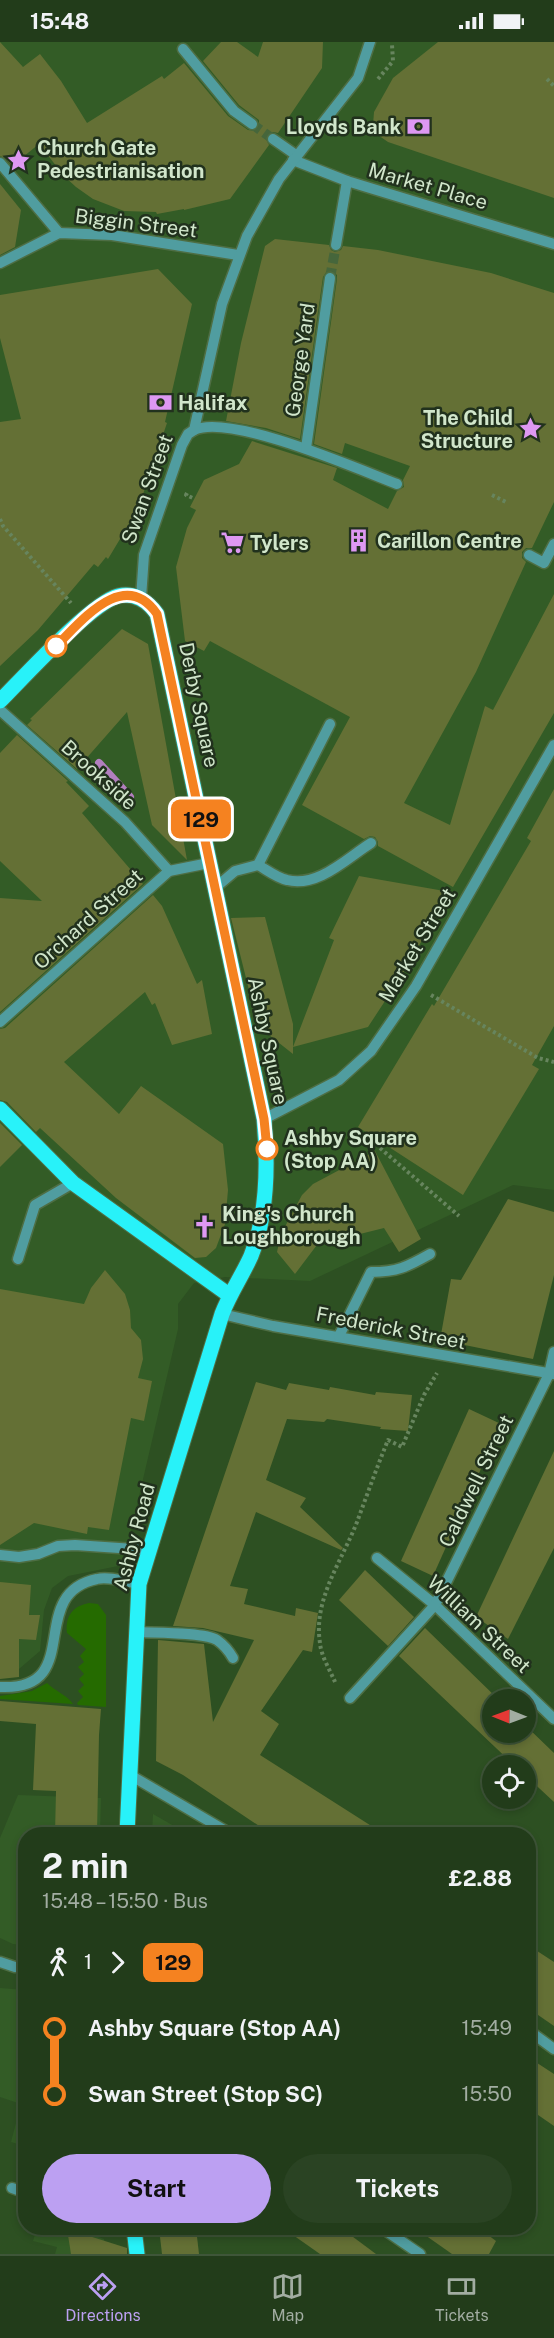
<!DOCTYPE html>
<meta charset="utf-8">
<style>
:root{--surface:#223c1a;--page:#2a4323;--text:#f1f3f6;--muted:#a2ada2;--line:#3f5639;--accent:#bca0f2}
body{margin:0;font-family:"Public Sans",sans-serif;background:var(--page);color:var(--text);height:100vh;display:flex;flex-direction:column;font-size:22px;white-space:nowrap}
*{box-sizing:border-box;margin:0}
p{font-size:20px;color:var(--muted)}
.icon{flex:none;width:33px;height:33px;fill:none;stroke:currentColor;stroke-width:2;stroke-linecap:round;stroke-linejoin:round}
.map{position:relative;flex:1;overflow:hidden}
.panel{position:absolute;left:18px;top:1785px;width:518px;height:408px;display:flex;flex-direction:column;background:var(--surface);border-radius:24px;box-shadow:0 3px 9px #0003,0 0 0 2px var(--line)}
.panel>*{flex:none}
.badge{padding:0 12px;border-radius:9px;font-size:21px;line-height:39px}
.needle{width:39px;rotate:271deg}
.controls{position:absolute;left:482px;top:1647px;display:grid;gap:12px}
.controls a{display:grid;place-items:center;width:54px;height:54px;border-radius:50%;background:var(--surface);box-shadow:0 3px 9px #0003,0 0 0 2px var(--line);font-size:30px}
.map>.badge{position:absolute;translate:-50% -50%;box-shadow:0 0 0 3px #fff}
.legs{display:flex;align-items:center;gap:9px;height:66px;padding:0 24px;font-size:20px}
.legs p{margin-inline-start:auto}
.headline{display:flex;align-items:center;justify-content:space-between;height:102px;padding:0 24px}
h1{font-size:33px;font-weight:700;line-height:45px}
.cta{display:flex;gap:12px;margin-top:auto;padding:12px 24px}
.cta a{flex:1;height:69px;border-radius:36px;background:var(--accent);color:#111;font-size:24px;font-weight:700;line-height:69px;text-align:center}
.cta a+a{background:var(--page);color:var(--text)}
ul{padding:0 24px;list-style:none}
li{display:flex;align-items:center;gap:21px;height:66px;font-size:22px}
li i{display:grid;place-items:center;width:9px;height:100%;margin:0 8px;background:currentColor}
li i::after{content:'';width:15px;height:15px;margin:-8px;border:4px solid;border-radius:50%;background:var(--surface)}
li p{margin-inline-start:auto}
li:first-child i{background:linear-gradient(#0000 50%,currentColor 0)}
li:last-child i{background:linear-gradient(currentColor 50%,#0000 0)}
.status{display:flex;justify-content:space-between;align-items:center;height:42px;padding:0 30px;background:var(--surface);direction:ltr}
.status svg{height:16px;fill:currentColor}
.tabs{display:flex;justify-content:space-around;align-items:center;height:84px;border-top:2px solid var(--line);background:var(--surface);font-size:16px;color:var(--muted)}
.tabs a{display:grid;justify-items:center;gap:3px}
.tabs .selected{color:var(--accent)}
.map>svg:first-child{display:block}
.built{fill:#335c26}
.green{fill:#256b00}
.lines{fill:none;stroke-linecap:round;stroke-linejoin:round}
.stream{stroke:#b27fbe;stroke-width:8}
.building{fill:#647035}
.minor-tunnel{stroke:#46663b;stroke-width:10;stroke-dasharray:10 5;stroke-linecap:butt}
.minor-casing{stroke:#4e6e44;stroke-width:13}
.major-casing{stroke:#4e6e44;stroke-width:17}
.path{stroke:#67855e;stroke-width:4;stroke-dasharray:3 3;stroke-linecap:butt}
.minor{stroke:#509da0;stroke-width:10}
.major{stroke:#28f2f9;stroke-width:15}
.line-1-casing{stroke:#fff;stroke-width:14}
.line-1{stroke:#f58220;stroke-width:9}
.stop-1-dot{fill:#fff;stroke:#f58220;stroke-width:3}
.labels{text-anchor:middle;dominant-baseline:central;stroke-width:5;stroke-linejoin:round;paint-order:stroke}
.poi-label{font-size:20px;font-weight:bold;fill:#d1e6cb;stroke:#21311d;text-anchor:start}
.street-label{font-size:20px;fill:#d1e6cb;stroke:#21311d}
.stop-label{font-size:20px;font-weight:bold;fill:#d1e6cb;stroke:#21311d;text-anchor:start}
</style>
<div class="status"><b>15:48</b><svg viewBox="0 0 49 12"><path d="M0 12V9h3v3zM5 12V6h3v6zM10 12V3h3v9zM15 12V0h3v12zM26 1h20v11H26zM47 4h2v5h-2z"/></svg></div>
<div class="map">
<svg width="554" height="2212" viewBox="0 0 554 2212">
<rect width="100%" height="100%" fill="#2d5022"/>
<!-- built -->
<g class="built">
<path d="M0 0H554V1148L513 1143 310 1239 225 1235 194 1241 178 1262V1287L123 1523 68 1534 52 1546 44 1568 40 1609 19 1627 0 1630Z"/>
<path d="M18 1753 101 1756 100 1792H26L25 1903 13 1902 0 1896V1796Z"/>
<path d="M153 1772 188 1792H152Z"/>
<path d="M0 1946 25 1948V2104L11 2100 21 2062 0 2055Z"/>
<path d="M37 2186H73L104 2197 106 2212H55L57 2205 33 2199Z"/>
</g>
<!-- green -->
<g class="green">
<path d="M89 1561 98 1562 106 1573V1665L78 1663 77 1661 83 1655 78 1649 84 1643 79 1637 84 1632 78 1625 84 1620 80 1614 86 1607 67 1591C65 1574 73 1564 89 1561Z"/>
<path d="M47 1641C55 1649 67 1653 73 1662L0 1657V1654L32 1649Z"/>
</g>
<g class="lines">
<!-- stream -->
<path class="stream" d="M99 721 130 755"/>
</g>
<!-- building -->
<g class="building">
<path d="M0 0 23 25 40 12 61 39 87 81 162 34 164 37 184 21 228 74 248 88 256 89 259 83V78L239 63 203 19 221 0H237L258 15 263 0H323L322 26 278 91 273 90 267 92 266 97 269 103 230 157 184 168V167L157 172 156 170 124 169 93 157 76 145 64 134 39 102 12 124 5 116 0 114Z"/>
<path d="M438 0H554V156L388 100 375 91 373 83 374 70 393 36Z"/>
<path d="M0 142 21 168 15 205 0 213Z"/>
<path d="M275 197 329 203 331 208 335 210 341 208 343 204 378 208 491 231 554 251V460L532 506H526L522 510V516L526 520 476 630 404 761 450 783 485 664 493 668 554 552V671L453 845 378 804V800L375 795 370 794 364 797 302 763 350 675 210 599 204 609 185 599 176 525 187 486 196 468 190 465 204 438 239 422 252 399 337 426 333 438 388 467 397 449 404 445 403 438 410 424 345 401 342 412 314 402 337 237V233L332 229H327L323 235 300 397 266 386 226 379 241 301 265 204Z"/>
<path d="M158 227 192 262 165 380 167 381 138 467 108 517 106 515 98 525 94 522 38 588 0 624V380L21 377 0 296V253Z"/>
<path d="M122 587 148 602 187 818 152 783 127 670 77 727 27 683 32 678 30 677Z"/>
<path d="M17 693 68 739 66 740 89 764 82 771 143 842 0 970V856L42 859 0 819V711Z"/>
<path d="M554 747V984L532 1023 539 1027 463 1153 358 1085 432 962 434 964 531 799 527 796Z"/>
<path d="M359 834 450 850 402 933 368 985 293 1005V1012L269 993 255 972 231 876 265 875 293 982V1005L334 898 329 896Z"/>
<path d="M153 853 162 864 197 942 202 938 212 992 172 1003 155 961 152 963 145 950 64 1020 119 1072 141 1044 223 1102 228 1148 225 1182 216 1206 206 1215 195 1216 116 1156 40 1086 36 1090 7 1060 0 1058V987L5 986Z"/>
<path d="M0 1081 22 1103 0 1125Z"/>
<path d="M375 1109 421 1197 399 1210 384 1186 340 1197 329 1187 295 1232 277 1210 281 1192 302 1153 313 1142Z"/>
<path d="M508 1157 554 1170V1233L533 1317 440 1298 451 1237 461 1238Z"/>
<path d="M105 1228 125 1252 130 1268 131 1286 141 1298 143 1317 138 1336 152 1339 144 1379 131 1376 109 1488 88 1485 87 1492 34 1481 0 1503V1247L84 1262 91 1246Z"/>
<path d="M256 1340 286 1348 289 1341 329 1348 330 1345 375 1353 376 1350 412 1353 408 1389 380 1387 381 1385 327 1377 324 1380 287 1377 266 1438 306 1456 300 1465 343 1506 341 1508 256 1470 230 1544 248 1547 244 1562 295 1574 296 1566 318 1571 312 1610 303 1608 261 1669 279 1682 260 1713 384 1792H271L183 1733 156 1719 158 1598 204 1602 213 1680 254 1598 203 1586 173 1584Z"/>
<path d="M469 1367 501 1382 433 1534 401 1519Z"/>
<path d="M554 1409V1506L508 1597 476 1575Z"/>
<path d="M365 1528 414 1575 388 1604 339 1558Z"/>
<path d="M0 1540 31 1543 29 1573H40L36 1598 19 1597V1635L0 1637Z"/>
<path d="M425 1586 499 1658H492V1690H525V1683L554 1711V1760L525 1733V1724H515L399 1614Z"/>
<path d="M0 1659 101 1667 99 1693 97 1792H55L56 1749 33 1748 36 1682 0 1679Z"/>
<path d="M528 1903 554 1920V1984L528 1966Z"/>
<path d="M528 2015 554 2032V2084L528 2066Z"/>
<path d="M159 2186H196L199 2212H162Z"/>
<path d="M283 2186H341L376 2212H320Z"/>
<path d="M415 2186H479L496 2199 489 2212H452Z"/>
<path d="M67 2187 127 2206V2212H71Z"/>
</g>
<g class="lines">
<!-- minor-tunnel -->
<g class="minor-tunnel">
<path d="M252 82 273 97"/>
<path d="M330 236 336 203"/>
</g>
<defs>
<g id="minor">
<path d="M183 7 234 69 252 82"/>
<path d="M273 97 296 113"/>
<path d="M293 118 347 139 554 202"/>
<path d="M0 121 59 191"/>
<path d="M336 203 347 139"/>
<path d="M0 221 59 191 112 193 238 213"/>
<path d="M194 388C230 371 358 427 397 442"/>
<path d="M306 406 330 236"/>
<path d="M529 513 544 521 554 502"/>
<path d="M141 556 144 513 182 403 188 392 194 388 222 262 247 194 279 137 358 36 370 0"/>
<path d="M0 668 125 780 169 829"/>
<path d="M258 823 330 682"/>
<path d="M215 846 235 829 258 823C267 828 277 836 287 838 318 846 347 816 371 801"/>
<path d="M0 980 169 829 209 821"/>
<path d="M264 1077 339 1038 371 1009 416 944 554 703"/>
<path d="M18 1217 35 1163 73 1141"/>
<path d="M222 1272 273 1284 554 1332"/>
<path d="M339 1294 371 1230C397 1230 407 1225 430 1212"/>
<path d="M0 1513 19 1515 38 1512 58 1504 75 1503 149 1508"/>
<path d="M377 1516 435 1563 554 1677"/>
<path d="M136 1590C154 1591 204 1590 217 1598 224 1603 229 1609 233 1616"/>
<path d="M0 1645C87 1649 24 1552 97 1537 109 1534 127 1540 139 1542"/>
<path d="M350 1656 435 1563 549 1332 554 1310"/>
<path d="M130 1733 231 1792"/>
<path d="M0 1920 15 1925H26"/>
<path d="M528 1988 554 2007"/>
<path d="M12 2146 26 2151"/>
<path d="M382 2186 420 2212"/>
</g>
<g id="major">
<path d="M0 659C23 636 91 561 118 554 134 550 148 559 157 572L264 1077C268 1121 268 1172 251 1214 242 1234 230 1251 222 1272L139 1542 127 1792"/>
<path d="M0 1067 73 1141 229 1253"/>
<path d="M134 2186 137 2212"/>
</g>
</defs>
<!-- minor casing -->
<use href="#minor" class="minor-casing"/>
<!-- major casing -->
<use href="#major" class="major-casing"/>
<!-- path -->
<g class="path">
<path d="M378 37 393 19 392 3"/>
<path d="M547 37 554 44"/>
<path d="M187 451 186 453 195 457"/>
<path d="M492 453 508 461"/>
<path d="M0 477 3 484 71 561"/>
<path d="M431 953 538 1016 554 1020"/>
<path d="M380 1106 459 1174"/>
<path d="M335 1640C330 1628 321 1614 320 1601 313 1557 342 1519 357 1480 367 1453 377 1425 388 1398L402 1405 424 1353 437 1331"/>
</g>
<!-- minor -->
<use href="#minor" class="minor"/>
<!-- major -->
<use href="#major" class="major"/>
</g>
<g class="lines">
<defs>
<path id="line-1" d="M56 604C82 579 124 525 157 572L264 1077 267 1107"/>
</defs>
<!-- line-1 casing -->
<use href="#line-1" class="line-1-casing"/>
<!-- line-1 -->
<use href="#line-1" class="line-1"/>
</g>
<!-- icons -->
<defs>
<symbol id="bank-bare" viewBox="-9 -9 18 18"><path d="M-6-4H6V4H-6ZM0-2.3a2.3 2.3 0 1 0 0 4.6a2.3 2.3 0 1 0 0-4.6Z" fill="#de98f2" stroke="#21311d" stroke-width="2.5" paint-order="stroke"/></symbol>
<symbol id="sight-bare" viewBox="-9 -9 18 18"><path d="M0-6L1.8-2.2L6-1.7L2.9 1.2L3.7 5.4L0 3.3L-3.7 5.4L-2.9 1.2L-6-1.7L-1.8-2.2Z" fill="#de98f2" stroke="#21311d" stroke-width="2.5" paint-order="stroke"/></symbol>
<symbol id="building-bare" viewBox="-9 -9 18 18"><path d="M-4-6H4V6H1V3H-1V6H-4ZM-2.5-4.3h1.7v1.8h-1.7ZM.8-4.3h1.7v1.8H.8ZM-2.5-1h1.7V.8h-1.7ZM.8-1h1.7V.8H.8Z" fill="#de98f2" stroke="#21311d" stroke-width="2.5" paint-order="stroke"/></symbol>
<symbol id="supermarket-bare" viewBox="-9 -9 18 18"><path d="M-6-5.5h2.5l.6 2H6L4.5 2H-2.5L-4.4-4H-6ZM-1.5 3.2a1.3 1.3 0 1 0 .1 0ZM3 3.2a1.3 1.3 0 1 0 .1 0Z" fill="#de98f2" stroke="#21311d" stroke-width="2.5" paint-order="stroke"/></symbol>
<symbol id="church-bare" viewBox="-9 -9 18 18"><path d="M-1.2-6h2.4v3.5h3.3v2.4h-3.3V6h-2.4V-.1h-3.3v-2.4h3.3Z" fill="#de98f2" stroke="#21311d" stroke-width="2.5" paint-order="stroke"/></symbol>
</defs>
<g fill-rule="evenodd">
<use href="#bank-bare" x="402" y="68" width="33" height="33"/>
<use href="#sight-bare" x="2" y="102" width="33" height="33"/>
<use href="#bank-bare" x="144" y="344" width="33" height="33"/>
<use href="#sight-bare" x="514" y="370" width="33" height="33"/>
<use href="#building-bare" x="342" y="482" width="33" height="33"/>
<use href="#supermarket-bare" x="216" y="484" width="33" height="33"/>
<use href="#church-bare" x="188" y="1168" width="33" height="33"/>
</g>
<!-- markers -->
<g class="stop-1-dot">
<circle cx="56" cy="604" r="10"/>
<circle cx="267" cy="1107" r="10"/>
</g>
<g class="labels">
<!-- poi labels -->
<g class="poi-label">
<text x="401" y="85" text-anchor="end">Lloyds Bank</text>
<text x="37" y="106">Church Gate<tspan x="37" dy="23">Pedestrianisation</tspan></text>
<text x="178" y="361">Halifax</text>
<text x="513" y="376" text-anchor="end">The Child<tspan x="513" dy="23">Structure</tspan></text>
<text x="377" y="499">Carillon Centre</text>
<text x="250" y="501">Tylers</text>
<text x="222" y="1172">King's Church<tspan x="222" dy="23">Loughborough</tspan></text>
</g>
<!-- street labels -->
<g class="street-label">
<text transform="translate(428 144) rotate(16)">Market Place</text>
<text transform="translate(136 181) rotate(7)">Biggin Street</text>
<text transform="translate(300 318) rotate(-82)">George Yard</text>
<text transform="translate(147 447) rotate(-70)">Swan Street</text>
<text transform="translate(199 663) rotate(78)">Derby Square</text>
<text transform="translate(99 733) rotate(42)">Brookside</text>
<text transform="translate(88 877) rotate(-42)">Orchard Street</text>
<text transform="translate(417 903) rotate(-59)">Market Street</text>
<text transform="translate(268 999) rotate(78)">Ashby Square</text>
<text transform="translate(391 1286) rotate(11)">Frederick Street</text>
<text transform="translate(476 1439) rotate(-64)">Caldwell Street</text>
<text transform="translate(134 1495) rotate(-75)">Ashby Road</text>
<text transform="translate(479 1582) rotate(43)">William Street</text>
</g>
<!-- stop labels -->
<g class="stop-label">
<text x="284" y="1096">Ashby Square<tspan x="284" dy="23">(Stop AA)</tspan></text>
</g>
</g>
</svg>
<div class="controls">
<a><svg class="needle" viewBox="-14 -14 28 28"><path d="M0-13l5 13h-10z" fill="#e53935"/><path d="M0 13l5-13h-10z" fill="#a2ada2"/></svg></a>
<a><svg class="icon" aria-label="locate" viewBox="0 0 24 24"><circle cx="12" cy="12" r="6"/><path d="M12 2v4M12 18v4M2 12h4M18 12h4"/></svg></a>
</div>
<b class="badge" style="left:201px;top:777px;background:#f58220;color:#111">129</b>
<section class="panel">
<div class="headline"><div><h1>2 min</h1><p>15:48 – 15:50 · Bus</p></div><b>£2.88</b></div>
<div class="legs"><svg class="icon" aria-label="walk" viewBox="0 0 24 24"><circle cx="13" cy="4" r="2"/><path d="M13 8l-2 6 4 7M11 14l-3 7M7 12l3-4h3l4 4"/></svg>1<svg class="icon" aria-label="forward" viewBox="0 0 24 24"><path d="M9 5l7 7-7 7"/></svg><b class="badge" style="background:#f58220;color:#111">129</b></div>
<ul>
<li><i style="color:#f58220"></i><b>Ashby Square (Stop AA)</b><p>15:49</p></li>
<li><i style="color:#f58220"></i><b>Swan Street (Stop SC)</b><p>15:50</p></li>
</ul>
<div class="cta"><a>Start</a><a>Tickets</a></div>
</section>
</div>
<nav class="tabs">
<a class="selected"><svg class="icon" aria-label="directions" viewBox="0 0 24 24"><path d="M12 3l9 9-9 9-9-9zM9 14v-3h6M13 9l2 2-2 2"/></svg>Directions</a>
<a><svg class="icon" aria-label="map" viewBox="0 0 24 24"><path d="M3 6l6-2 6 2 6-2v14l-6 2-6-2-6 2zM9 4v14M15 6v14"/></svg>Map</a>
<a><svg class="icon" aria-label="tickets" viewBox="0 0 24 24"><path d="M3 7h18v10H3zM15 7v10"/></svg>Tickets</a>
</nav>
